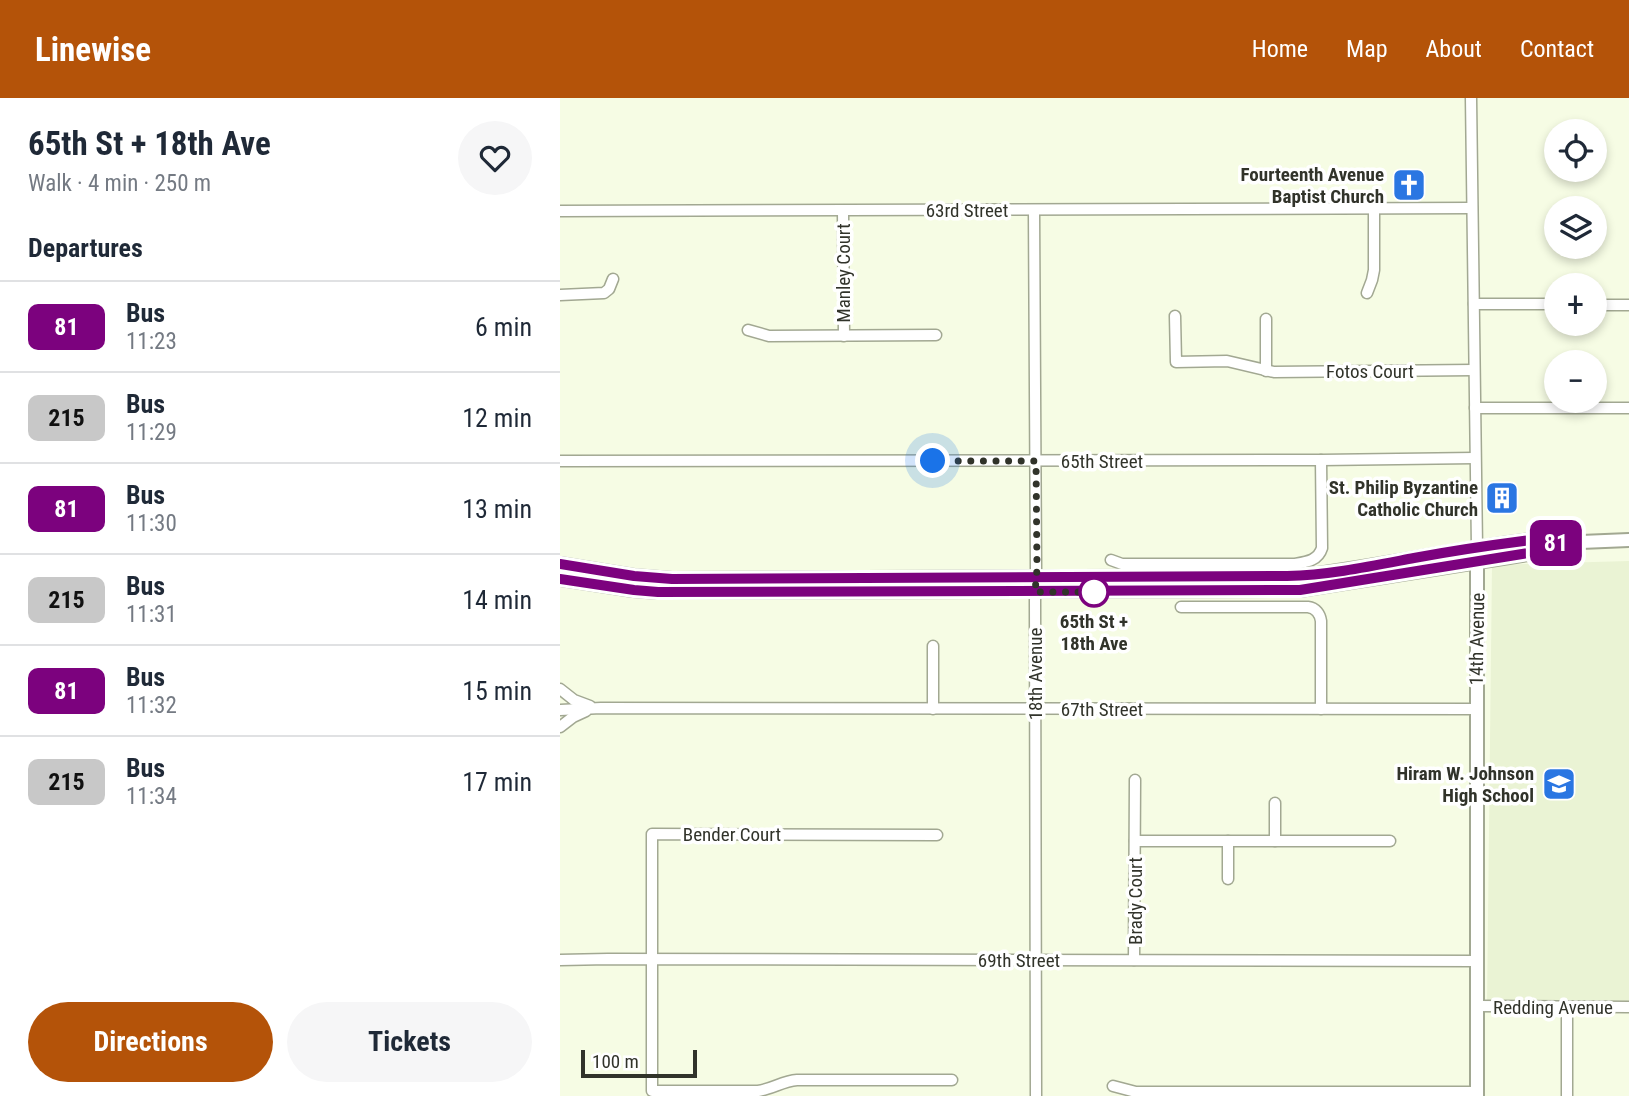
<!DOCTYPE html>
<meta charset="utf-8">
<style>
:root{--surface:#fff;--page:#f6f6f7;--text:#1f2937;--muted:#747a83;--line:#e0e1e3;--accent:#b45309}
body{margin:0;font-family:"Roboto Condensed",sans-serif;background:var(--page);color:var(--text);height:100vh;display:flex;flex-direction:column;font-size:26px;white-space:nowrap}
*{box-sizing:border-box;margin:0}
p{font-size:23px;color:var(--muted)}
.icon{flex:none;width:38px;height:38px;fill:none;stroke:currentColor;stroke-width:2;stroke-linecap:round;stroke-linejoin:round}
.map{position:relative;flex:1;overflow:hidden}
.details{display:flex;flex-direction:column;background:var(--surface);width:560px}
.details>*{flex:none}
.badge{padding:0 14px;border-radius:10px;font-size:24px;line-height:46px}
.tools{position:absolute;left:984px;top:21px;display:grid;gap:14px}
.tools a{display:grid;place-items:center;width:63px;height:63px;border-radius:50%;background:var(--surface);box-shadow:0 4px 10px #0003;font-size:35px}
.scale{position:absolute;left:21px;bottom:18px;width:116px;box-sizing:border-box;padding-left:7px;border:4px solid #31332a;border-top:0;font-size:19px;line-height:24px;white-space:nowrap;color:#31332a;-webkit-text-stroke:5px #fff;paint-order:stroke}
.you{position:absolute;width:35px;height:35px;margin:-18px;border:5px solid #fff;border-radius:50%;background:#1a73e8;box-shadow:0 0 0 10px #1a73e833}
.map>.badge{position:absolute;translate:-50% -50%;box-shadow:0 0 0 4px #fff}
h2{padding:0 28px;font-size:26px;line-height:63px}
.round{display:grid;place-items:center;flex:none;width:74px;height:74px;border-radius:37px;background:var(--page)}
.overview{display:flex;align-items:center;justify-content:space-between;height:119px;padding:0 28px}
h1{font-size:33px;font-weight:700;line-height:52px}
.action{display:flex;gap:14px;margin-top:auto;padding:14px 28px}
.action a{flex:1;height:80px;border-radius:42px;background:var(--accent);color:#fff;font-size:28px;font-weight:700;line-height:80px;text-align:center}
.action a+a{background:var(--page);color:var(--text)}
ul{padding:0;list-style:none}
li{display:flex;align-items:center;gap:21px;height:91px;padding:0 28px;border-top:2px solid var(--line)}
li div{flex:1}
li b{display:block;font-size:26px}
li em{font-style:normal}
li .badge{min-width:77px;font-weight:700;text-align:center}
header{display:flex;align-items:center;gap:42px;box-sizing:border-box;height:98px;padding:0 35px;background:var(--accent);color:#fff}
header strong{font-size:33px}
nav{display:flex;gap:38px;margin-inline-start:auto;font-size:24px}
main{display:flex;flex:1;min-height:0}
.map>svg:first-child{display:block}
.built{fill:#eaf3d4}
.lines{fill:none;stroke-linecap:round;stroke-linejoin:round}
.minor-casing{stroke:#a2a892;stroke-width:13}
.major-casing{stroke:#a2a892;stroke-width:16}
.minor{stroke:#fff;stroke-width:10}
.major{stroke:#fff;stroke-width:12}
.line-casing{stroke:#fff;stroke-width:16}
.line{stroke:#7c027e;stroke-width:10}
.walk{stroke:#31332a;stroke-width:7;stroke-dasharray:0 12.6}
.stop-dot{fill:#fff;stroke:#7c027e;stroke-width:3.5}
.labels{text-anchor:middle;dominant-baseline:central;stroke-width:7;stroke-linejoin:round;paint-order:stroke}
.poi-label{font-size:19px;font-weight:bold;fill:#31332a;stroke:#fff;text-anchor:end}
.street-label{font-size:19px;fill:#31332a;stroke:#fff}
.stop-label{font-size:19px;font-weight:bold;fill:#31332a;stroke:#fff}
</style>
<header>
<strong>Linewise</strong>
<nav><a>Home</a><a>Map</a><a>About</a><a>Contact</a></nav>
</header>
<main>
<section class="details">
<div class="overview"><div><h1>65th St + 18th Ave</h1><p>Walk · 4 min · 250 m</p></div><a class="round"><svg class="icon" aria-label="heart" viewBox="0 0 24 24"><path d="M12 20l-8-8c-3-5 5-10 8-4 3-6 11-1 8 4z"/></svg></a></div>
<h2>Departures</h2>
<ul>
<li><span class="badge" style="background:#7c027e;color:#fff">81</span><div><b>Bus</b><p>11:23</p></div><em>6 min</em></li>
<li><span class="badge" style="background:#c8c8c8;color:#111">215</span><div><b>Bus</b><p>11:29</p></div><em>12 min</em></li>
<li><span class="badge" style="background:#7c027e;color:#fff">81</span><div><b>Bus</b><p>11:30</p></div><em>13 min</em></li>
<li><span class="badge" style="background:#c8c8c8;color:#111">215</span><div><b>Bus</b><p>11:31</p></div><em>14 min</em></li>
<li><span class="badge" style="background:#7c027e;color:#fff">81</span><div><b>Bus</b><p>11:32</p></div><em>15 min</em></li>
<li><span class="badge" style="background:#c8c8c8;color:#111">215</span><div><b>Bus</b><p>11:34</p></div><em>17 min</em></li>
</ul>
<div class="action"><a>Directions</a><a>Tickets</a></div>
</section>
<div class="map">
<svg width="1069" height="998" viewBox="0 0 1069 998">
<rect width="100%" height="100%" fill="#f6fce4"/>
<!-- built -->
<path class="built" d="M1069 463V906L927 908 932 467Z"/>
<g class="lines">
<defs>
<g id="minor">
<path d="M911 0 917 450"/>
<path d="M474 112 476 471 475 503 476 998"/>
<path d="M0 113 912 110"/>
<path d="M283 113 284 238"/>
<path d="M807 195 812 182 814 172V111"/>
<path d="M0 197 44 195 49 191 53 181"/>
<path d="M914 206H996"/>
<path d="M1034 207H1069"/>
<path d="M615 218 616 264 667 263 714 274 914 272"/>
<path d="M188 232 209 238 376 237"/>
<path d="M706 273V221"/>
<path d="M915 310H1069"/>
<path d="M0 363 761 362 915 360"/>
<path d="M551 462 562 466H734C746 464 758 463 762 450L761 362"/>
<path d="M621 509H748C756 510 760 516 761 523V611"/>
<path d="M373 548V611"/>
<path d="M0 591 14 602 30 608"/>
<path d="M0 612 41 610 917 611"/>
<path d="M0 629 13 619 26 613"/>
<path d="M715 705V743"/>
<path d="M377 737 92 736V993H198C212 991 223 983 237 982H392"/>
<path d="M575 743H830"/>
<path d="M668 743V781"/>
<path d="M0 862 48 861 917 863"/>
<path d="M574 862 575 682"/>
<path d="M917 908 1069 909"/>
<path d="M1007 909V998"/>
<path d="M553 988 576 994H917"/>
</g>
<g id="major">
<path d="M0 466 74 478 112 481 742 478C818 468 894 452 971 442L980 441 997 445 1069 442"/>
<path d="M0 481 73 492 98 494 740 492 981 454 997 445"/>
<path d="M917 998V456"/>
</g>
</defs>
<!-- minor casing -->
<use href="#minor" class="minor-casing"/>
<!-- major casing -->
<use href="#major" class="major-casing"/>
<!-- minor -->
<use href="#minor" class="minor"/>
<!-- major -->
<use href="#major" class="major"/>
</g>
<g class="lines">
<defs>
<path id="line" d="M0 466 74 478 112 481 727 478C770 477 812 468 854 460 892 453 932 447 971 442L980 441 997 445 981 453 740 492 98 494 74 492 0 481"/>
</defs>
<!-- line casing -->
<use href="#line" class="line-casing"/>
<!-- line -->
<use href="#line" class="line"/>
<!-- walk -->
<path class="walk" d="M373 363H476L477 471 475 494H534"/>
</g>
<!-- icons -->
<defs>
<symbol id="church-square" viewBox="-11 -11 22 22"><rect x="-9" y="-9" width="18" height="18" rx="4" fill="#2a76e2" stroke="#fff"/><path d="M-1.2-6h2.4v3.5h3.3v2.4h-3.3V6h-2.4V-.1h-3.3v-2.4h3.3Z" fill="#fff"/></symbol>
<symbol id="building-square" viewBox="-11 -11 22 22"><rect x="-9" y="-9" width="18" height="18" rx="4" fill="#2a76e2" stroke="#fff"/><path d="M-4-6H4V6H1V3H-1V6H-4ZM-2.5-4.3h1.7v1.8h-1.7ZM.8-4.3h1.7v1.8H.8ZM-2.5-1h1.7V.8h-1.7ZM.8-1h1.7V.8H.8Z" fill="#fff"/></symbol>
<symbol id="school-square" viewBox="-11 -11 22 22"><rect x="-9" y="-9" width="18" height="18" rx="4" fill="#2a76e2" stroke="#fff"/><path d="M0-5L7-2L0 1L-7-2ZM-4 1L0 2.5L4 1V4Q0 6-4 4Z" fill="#fff"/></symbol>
</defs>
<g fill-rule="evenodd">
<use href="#church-square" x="830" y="68" width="38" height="38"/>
<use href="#building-square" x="923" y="381" width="38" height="38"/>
<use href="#school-square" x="980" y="667" width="38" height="38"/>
</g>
<!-- markers -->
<circle class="stop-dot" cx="534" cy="494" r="14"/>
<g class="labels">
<!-- poi labels -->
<g class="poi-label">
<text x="824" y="76">Fourteenth Avenue<tspan x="824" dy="22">Baptist Church</tspan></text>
<text x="918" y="389">St. Philip Byzantine<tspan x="918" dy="22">Catholic Church</tspan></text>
<text x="974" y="675">Hiram W. Johnson<tspan x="974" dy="22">High School</tspan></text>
</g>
<!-- street labels -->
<g class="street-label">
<text x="407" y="112">63rd Street</text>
<text transform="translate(283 175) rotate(-90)">Manley Court</text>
<text x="810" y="273">Fotos Court</text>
<text x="542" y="363">65th Street</text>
<text transform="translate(917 541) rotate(-89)">14th Avenue</text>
<text transform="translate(475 576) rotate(-90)">18th Avenue</text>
<text x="542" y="611">67th Street</text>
<text x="172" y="736">Bender Court</text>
<text transform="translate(575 803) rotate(-90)">Brady Court</text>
<text x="459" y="862">69th Street</text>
<text x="993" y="909">Redding Avenue</text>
</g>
<!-- stop labels -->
<g class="stop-label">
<text x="534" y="523">65th St +<tspan x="534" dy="22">18th Ave</tspan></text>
</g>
</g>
</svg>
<div class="tools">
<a><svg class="icon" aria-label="locate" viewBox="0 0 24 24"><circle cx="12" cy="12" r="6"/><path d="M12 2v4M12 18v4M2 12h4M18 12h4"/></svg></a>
<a><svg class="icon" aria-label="layers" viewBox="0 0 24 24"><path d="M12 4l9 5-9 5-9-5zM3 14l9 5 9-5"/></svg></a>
<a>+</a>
<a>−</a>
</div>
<div class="scale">100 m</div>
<div class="you" style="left:373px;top:363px"></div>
<b class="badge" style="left:996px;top:445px;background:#7c027e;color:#fff">81</b>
</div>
</main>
